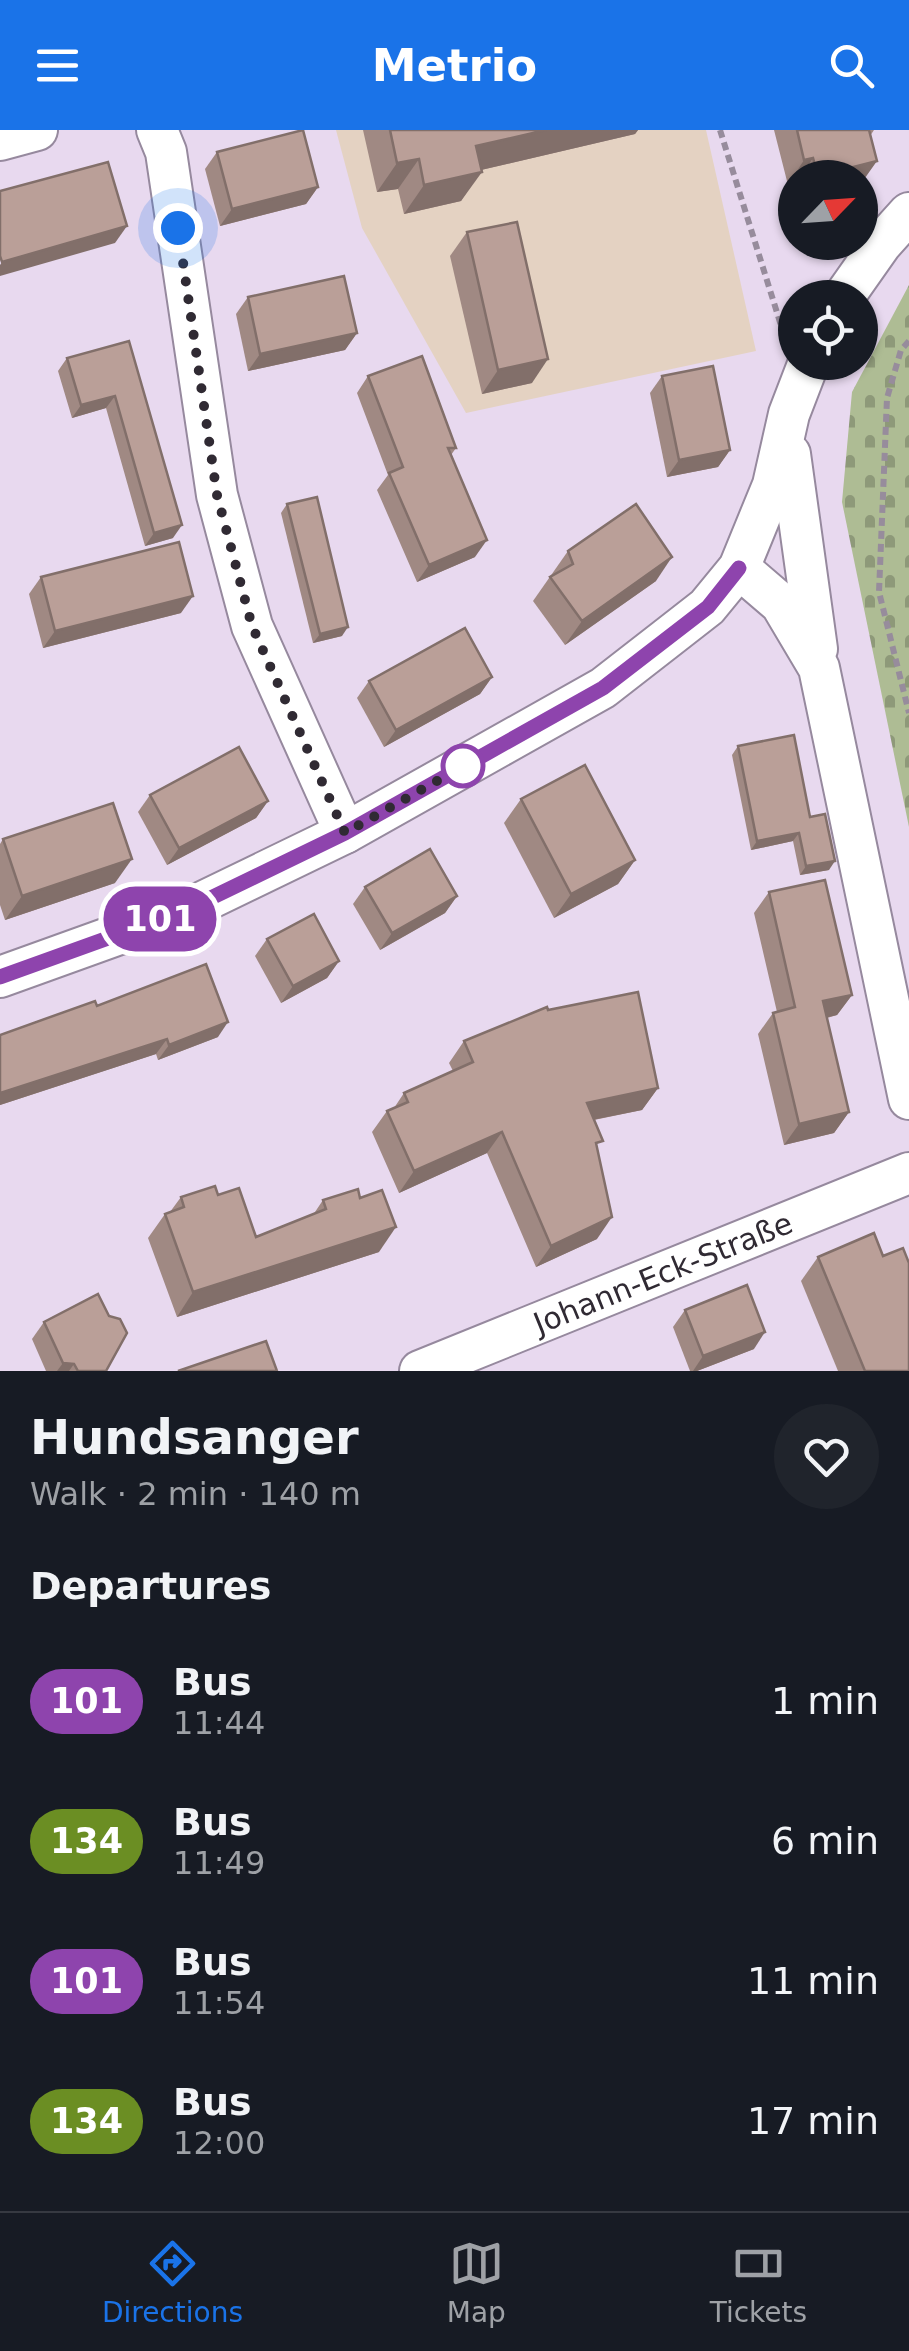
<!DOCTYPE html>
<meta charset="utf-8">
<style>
:root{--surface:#171b24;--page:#20242c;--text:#f1f3f6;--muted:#9ea1a6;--line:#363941;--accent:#1a73e8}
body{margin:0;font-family:"DejaVu Sans",sans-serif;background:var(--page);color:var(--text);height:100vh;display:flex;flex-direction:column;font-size:38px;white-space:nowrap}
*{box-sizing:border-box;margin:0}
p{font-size:32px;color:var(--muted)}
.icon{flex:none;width:55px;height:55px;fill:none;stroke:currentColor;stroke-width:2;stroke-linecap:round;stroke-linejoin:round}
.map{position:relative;height:1241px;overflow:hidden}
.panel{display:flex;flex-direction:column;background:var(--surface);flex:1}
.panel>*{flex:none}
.badge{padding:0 20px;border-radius:32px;font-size:35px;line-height:65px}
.needle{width:65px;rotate:65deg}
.fabs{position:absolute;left:778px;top:30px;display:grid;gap:20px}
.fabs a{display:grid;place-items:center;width:100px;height:100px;border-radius:50%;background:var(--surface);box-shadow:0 2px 8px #0004;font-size:50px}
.you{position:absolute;width:50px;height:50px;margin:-25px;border:8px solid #fff;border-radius:50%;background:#1a73e8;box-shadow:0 0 0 15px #1a73e833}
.map>.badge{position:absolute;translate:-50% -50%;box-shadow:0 0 0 5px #fff}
h2{padding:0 30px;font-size:38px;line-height:90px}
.round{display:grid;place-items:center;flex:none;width:105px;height:105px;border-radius:52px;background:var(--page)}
.head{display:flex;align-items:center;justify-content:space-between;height:170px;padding:0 30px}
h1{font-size:48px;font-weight:800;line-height:75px}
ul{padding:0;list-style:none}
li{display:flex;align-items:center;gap:30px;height:140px;padding:0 30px}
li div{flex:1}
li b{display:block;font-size:38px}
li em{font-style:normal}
li .badge{min-width:110px;font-weight:700;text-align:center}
header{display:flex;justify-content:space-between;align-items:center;height:130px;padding:0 30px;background:var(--accent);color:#fff;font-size:45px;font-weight:800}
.dock{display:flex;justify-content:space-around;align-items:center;height:140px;border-top:2px solid var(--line);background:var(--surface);font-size:28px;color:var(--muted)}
.dock a{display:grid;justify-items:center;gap:5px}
.dock .current{color:var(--accent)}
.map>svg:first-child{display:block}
.education{fill:#e4d2c2}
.cemetery{fill:url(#cemetery-stones)}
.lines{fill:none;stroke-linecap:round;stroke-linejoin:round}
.minor-casing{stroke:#96899e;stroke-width:44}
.path{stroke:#978c9c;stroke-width:6;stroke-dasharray:8 5;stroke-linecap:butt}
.minor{stroke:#fff;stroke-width:40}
.wall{fill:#a08983}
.shaded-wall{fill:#826f6a}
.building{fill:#ba9f98;stroke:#826f6a;stroke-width:2.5}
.line-casing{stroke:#fff;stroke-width:22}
.line{stroke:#8e44ad;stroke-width:15}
.walk{stroke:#302a33;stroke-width:10;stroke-dasharray:0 18}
.stop-dot{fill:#fff;stroke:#8e44ad;stroke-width:5}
.labels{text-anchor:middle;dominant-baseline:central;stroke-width:8;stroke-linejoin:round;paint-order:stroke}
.street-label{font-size:30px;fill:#302a33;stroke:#f5e6fd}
</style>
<header><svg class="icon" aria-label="menu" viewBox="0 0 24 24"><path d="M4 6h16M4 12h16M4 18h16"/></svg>Metrio<svg class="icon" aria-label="search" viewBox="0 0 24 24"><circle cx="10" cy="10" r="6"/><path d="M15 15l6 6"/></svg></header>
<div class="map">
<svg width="909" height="1241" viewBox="0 0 909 1241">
<defs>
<pattern id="cemetery-stones" width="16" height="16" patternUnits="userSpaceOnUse" patternTransform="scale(2.5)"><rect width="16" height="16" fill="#aebc94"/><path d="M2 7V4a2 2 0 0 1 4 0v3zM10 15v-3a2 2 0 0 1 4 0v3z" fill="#8e9979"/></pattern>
</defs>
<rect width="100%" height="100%" fill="#e8d9ef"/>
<!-- education -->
<path class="education" d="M336 0H706L756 221 466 283 362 98Z"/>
<!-- cemetery -->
<path class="cemetery" d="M909 155V697L842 372 852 262Z"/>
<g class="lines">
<defs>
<g id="minor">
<path d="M157 0 166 22 217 365 252 496 345 703"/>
<path d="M0 10 37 0"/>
<path d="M843 168 881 114 909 83"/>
<path d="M790 324 817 519"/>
<path d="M739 438 781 474 819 538 909 969"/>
<path d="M0 847 186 780 345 703 603 558 666 509 707 477 739 438 773 355 789 284 809 232"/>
<path id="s1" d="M420 1241 909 1043"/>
</g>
</defs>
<!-- minor casing -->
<use href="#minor" class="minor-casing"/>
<!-- path -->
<g class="path">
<path d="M720 0 784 205"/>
<path d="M909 211 901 220 887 268 879 462 909 583"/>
</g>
<!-- minor -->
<use href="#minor" class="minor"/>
</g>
<!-- wall -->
<g class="wall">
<path d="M363 0H638L635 4 481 40 461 71 404 84 398 59 377 62Z"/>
<path d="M774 0H874L870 6 860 55V48H795V53L788 55Z"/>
<path d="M217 22 318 57 306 74 220 96 205 39Z"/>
<path d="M467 102 532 253 482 264 450 126Z"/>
<path d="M248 167 357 203 345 220 248 241 236 184Z"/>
<path d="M129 211 173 408 145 416 106 278 72 288 58 241 67 228Z"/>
<path d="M368 246 456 318 451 325 475 427 417 452 377 360 388 345 357 263Z"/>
<path d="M662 246 730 320 718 337 667 347 650 263Z"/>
<path d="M287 374 342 506 313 513 281 383Z"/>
<path d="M568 421 656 451 565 515 533 471Z"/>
<path d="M41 447 181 483 43 518 29 464Z"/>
<path d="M492 547 480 564 384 617 357 568 369 551Z"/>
<path d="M738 616 810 687 829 740 800 745 793 711 751 720 732 625Z"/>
<path d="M150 665 268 671 256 688 167 735 138 682Z"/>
<path d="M521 669 635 730 618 754 554 788 504 693Z"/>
<path d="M3 709 115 753 5 790 0 775V714Z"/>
<path d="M365 757 457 766 445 783 380 820 353 774Z"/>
<path d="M769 762 852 865 837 885 827 888 849 982 834 1003 784 1015 758 904 773 883 777 882 754 783Z"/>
<path d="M267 809 339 831 327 848 281 873 255 826Z"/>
<path d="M97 876 218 907 158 930 156 924 0 975V905Z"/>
<path d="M548 880 658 958 642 980 594 990 597 1019V1109L536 1137 487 1023 399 1063 372 1002 387 981 394 978 404 963 453 941 449 933 464 911Z"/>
<path d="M218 1065 256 1107 313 1085 323 1070 379 1122 177 1187 148 1108 165 1084 170 1082 181 1067Z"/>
<path d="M883 1126 909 1241H838L801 1151 818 1127Z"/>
<path d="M685 1180 754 1219 697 1241H690L673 1197Z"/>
<path d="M44 1192 106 1241H46L32 1209Z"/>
</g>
<!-- shaded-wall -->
<g class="shaded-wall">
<path d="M546 0H638L635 4 455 46 476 16Z"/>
<path d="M813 28 800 48H795V53L788 55 804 30Z"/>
<path d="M419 29 398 59 377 62 397 33Z"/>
<path d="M877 31 860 55V48H817Z"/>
<path d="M482 42 461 71 404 84 424 55Z"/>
<path d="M318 57 306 74 220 96 232 79Z"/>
<path d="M127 96 115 113 0 146V135L2 132Z"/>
<path d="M357 203 345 220 248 241 260 224Z"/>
<path d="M548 229 532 253 482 264 498 240Z"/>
<path d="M115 266 106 278 72 288 81 275Z"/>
<path d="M730 320 718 337 667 347 679 330Z"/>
<path d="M182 395 173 408 145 416 154 403Z"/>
<path d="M487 410 475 427 417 452 429 435Z"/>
<path d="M672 427 656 451 565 515 582 491Z"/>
<path d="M193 466 181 483 43 518 55 501Z"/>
<path d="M348 497 342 506 313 513 320 504Z"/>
<path d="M492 547 480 564 384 617 396 600Z"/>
<path d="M268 671 256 688 167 735 179 718Z"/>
<path d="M799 703 793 711 751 720 757 711Z"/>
<path d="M132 729 115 753 5 790 22 766Z"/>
<path d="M635 730 618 754 554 788 571 764Z"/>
<path d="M835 731 829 740 800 745 806 736Z"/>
<path d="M457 766 445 783 380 820 392 803Z"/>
<path d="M339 831 327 848 281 873 293 856Z"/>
<path d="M852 865 837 885 808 892 823 871Z"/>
<path d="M228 892 218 907 158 930 169 915Z"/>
<path d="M167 909 156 924 0 975V963Z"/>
<path d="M658 958 642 980 572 994 587 973Z"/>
<path d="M849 982 834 1003 784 1015 799 994Z"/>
<path d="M502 1002 487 1023 399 1063 414 1041Z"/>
<path d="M612 1087 597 1109 536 1137 551 1116Z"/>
<path d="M396 1097 379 1122 177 1187 193 1162Z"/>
<path d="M765 1202 754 1219 697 1241H693L703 1226Z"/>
<path d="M63 1233 74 1234 69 1241H57Z"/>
</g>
<!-- building -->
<g class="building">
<path d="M303 0 318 57 232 79 217 22Z"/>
<path d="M390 0H546L476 16 482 42 424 55 419 29 397 33Z"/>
<path d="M797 0H869L877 31 818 46 813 28 804 30Z"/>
<path d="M108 32 127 96 2 132 0 126V61Z"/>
<path d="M517 92 548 229 498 240 467 102Z"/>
<path d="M344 146 357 203 260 224 248 167Z"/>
<path d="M129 211 182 395 154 403 115 266 81 275 67 228Z"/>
<path d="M422 226 456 318H448L487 410 429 435 389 343 403 337 368 246Z"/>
<path d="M713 236 730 320 679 330 662 246Z"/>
<path d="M317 367 348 497 320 504 287 374Z"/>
<path d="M636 374 672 427 582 491 550 447 573 434 568 421Z"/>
<path d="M179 412 193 466 55 501 41 447Z"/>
<path d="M465 498 492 547 396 600 369 551Z"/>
<path d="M794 605 810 687 825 684 835 731 806 736 799 703 757 711 738 616Z"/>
<path d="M239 617 268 671 179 718 150 665Z"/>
<path d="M585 635 635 730 571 764 521 669Z"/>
<path d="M113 673 132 729 22 766 3 709Z"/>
<path d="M430 719 457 766 392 803 365 757Z"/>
<path d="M825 750 852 865 823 871 849 982 799 994 773 883 795 877 769 762Z"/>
<path d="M314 784 339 831 293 856 267 809Z"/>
<path d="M206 834 228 892 169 915 167 909 0 963V905L95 871 97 876Z"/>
<path d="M638 862 658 958 587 973 603 1011 596 1013 612 1087 551 1116 502 1002 414 1041 387 981 408 972 404 963 473 932 464 911 547 877 548 880Z"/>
<path d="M215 1056 218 1065 239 1058 256 1107 326 1079 323 1070 358 1059 360 1068 382 1060 396 1097 193 1162 165 1084 184 1077 181 1067Z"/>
<path d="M874 1103 883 1126 903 1118 909 1133V1241H865L818 1127Z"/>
<path d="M747 1155 765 1202 703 1226 685 1180Z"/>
<path d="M98 1164 109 1186 120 1189 127 1203 106 1241H78L74 1234 63 1233 44 1192Z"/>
<path d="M266 1211 277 1241H178Z"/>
</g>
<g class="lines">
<defs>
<path id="line" d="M0 847 186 780 345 703 603 558 708 477 739 438"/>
</defs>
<!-- line casing -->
<use href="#line" class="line-casing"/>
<!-- line -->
<use href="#line" class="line"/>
<!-- walk -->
<path class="walk" d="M178 98 217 365 252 496 345 703 474 630 463 636"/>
</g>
<!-- markers -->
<circle class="stop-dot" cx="463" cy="636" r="20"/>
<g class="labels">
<!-- street labels -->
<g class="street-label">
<text stroke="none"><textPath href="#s1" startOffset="262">Johann-Eck-Straße</textPath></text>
</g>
</g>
</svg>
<div class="fabs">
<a><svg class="needle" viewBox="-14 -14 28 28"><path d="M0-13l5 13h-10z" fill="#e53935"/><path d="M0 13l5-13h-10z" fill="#9ea1a6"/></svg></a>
<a><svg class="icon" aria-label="locate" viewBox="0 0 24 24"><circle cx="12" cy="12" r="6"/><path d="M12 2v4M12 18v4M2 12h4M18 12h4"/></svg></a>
</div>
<div class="you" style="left:178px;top:98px"></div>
<b class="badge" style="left:160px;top:789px;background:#8e44ad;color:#fff">101</b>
</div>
<section class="panel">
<div class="head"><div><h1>Hundsanger</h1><p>Walk · 2 min · 140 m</p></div><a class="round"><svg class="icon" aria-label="heart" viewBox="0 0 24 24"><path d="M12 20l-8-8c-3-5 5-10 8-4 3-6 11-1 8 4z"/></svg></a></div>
<h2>Departures</h2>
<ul>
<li><span class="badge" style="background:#8e44ad;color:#fff">101</span><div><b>Bus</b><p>11:44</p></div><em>1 min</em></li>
<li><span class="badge" style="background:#6b8e23;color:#fff">134</span><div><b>Bus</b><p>11:49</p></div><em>6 min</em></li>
<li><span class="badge" style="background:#8e44ad;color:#fff">101</span><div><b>Bus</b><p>11:54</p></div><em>11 min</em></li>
<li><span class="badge" style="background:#6b8e23;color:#fff">134</span><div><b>Bus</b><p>12:00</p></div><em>17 min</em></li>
</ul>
</section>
<nav class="dock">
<a class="current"><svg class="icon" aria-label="directions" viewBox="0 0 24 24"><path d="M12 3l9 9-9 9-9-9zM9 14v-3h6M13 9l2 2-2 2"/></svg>Directions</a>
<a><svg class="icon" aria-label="map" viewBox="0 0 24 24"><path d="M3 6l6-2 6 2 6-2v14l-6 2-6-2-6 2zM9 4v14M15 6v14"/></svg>Map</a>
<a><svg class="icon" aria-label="tickets" viewBox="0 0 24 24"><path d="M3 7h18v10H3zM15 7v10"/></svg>Tickets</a>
</nav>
